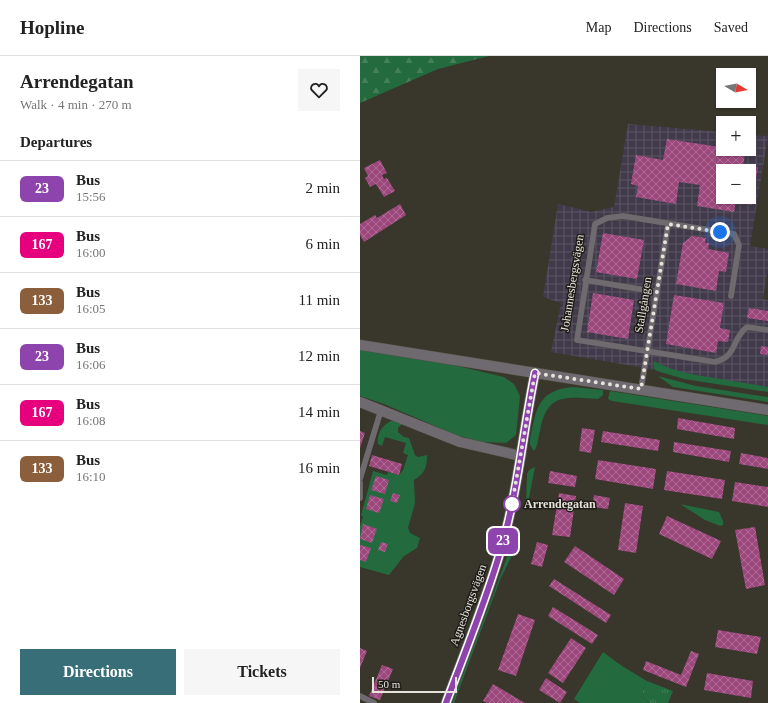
<!DOCTYPE html>
<meta charset="utf-8">
<style>
:root{--surface:#fff;--page:#f6f6f6;--text:#222;--muted:#767676;--line:#e0e0e0;--accent:#386e77}
body{margin:0;font-family:"Times New Roman",serif;background:var(--page);color:var(--text);height:100vh;display:flex;flex-direction:column;font-size:15px;white-space:nowrap}
*{box-sizing:border-box;margin:0}
p{font-size:13px;color:var(--muted)}
.icon{flex:none;width:22px;height:22px;fill:none;stroke:currentColor;stroke-width:2;stroke-linecap:round;stroke-linejoin:round}
.map{position:relative;flex:1;overflow:hidden}
.drawer{display:flex;flex-direction:column;background:var(--surface);width:360px}
.drawer>*{flex:none}
.badge{padding:0 8px;border-radius:6px;font-size:14px;line-height:26px}
.needle{width:26px;rotate:99deg}
.fabs{position:absolute;left:356px;top:12px;display:grid;gap:8px}
.fabs a{display:grid;place-items:center;width:40px;height:40px;border-radius:0px;background:var(--surface);box-shadow:0 1px 3px #0004;font-size:20px}
.scale{position:absolute;left:12px;bottom:10px;width:85px;box-sizing:border-box;padding-left:4px;border:2px solid #e5e3dc;border-top:0;font-size:11px;line-height:14px;white-space:nowrap;color:#e5e3dc;-webkit-text-stroke:3px #1f1d18;paint-order:stroke}
.you{position:absolute;width:20px;height:20px;margin:-10px;border:3px solid #fff;border-radius:50%;background:#1a73e8;box-shadow:0 0 0 6px #1a73e833}
.map>.badge{position:absolute;translate:-50% -50%;box-shadow:0 0 0 2px #fff}
h2{padding:0 20px;font-size:15px;line-height:36px}
.round{display:grid;place-items:center;flex:none;width:42px;height:42px;border-radius:0px;background:var(--page)}
.overview{display:flex;align-items:center;justify-content:space-between;height:68px;padding:0 20px}
h1{font-size:19px;font-weight:600;line-height:30px}
.cta{display:flex;gap:8px;margin-top:auto;padding:8px 20px}
.cta a{flex:1;height:46px;border-radius:0px;background:var(--accent);color:#fff;font-size:16px;font-weight:600;line-height:46px;text-align:center}
.cta a+a{background:var(--page);color:var(--text)}
ul{padding:0;list-style:none}
li{display:flex;align-items:center;gap:12px;height:56px;padding:0 20px;border-top:1px solid var(--line)}
li div{flex:1}
li b{display:block;font-size:15px}
li em{font-style:normal}
li .badge{min-width:44px;font-weight:700;text-align:center}
header{display:flex;align-items:center;gap:24px;box-sizing:border-box;height:56px;padding:0 20px;background:var(--surface);border-bottom:1px solid var(--line)}
header strong{font-size:19px}
nav{display:flex;gap:22px;margin-inline-start:auto;font-size:14px}
main{display:flex;flex:1;min-height:0}
.map>svg:first-child{display:block}
.industrial{fill:url(#industrial-grid);fill-rule:evenodd}
.green{fill:#236a3e}
.forest{fill:url(#forest-firs)}
.park{fill:url(#park-tufts)}
.building{fill:url(#building-cross-hatch);fill-rule:evenodd}
.lines{fill:none;stroke-linecap:round;stroke-linejoin:round}
.service-casing{stroke:#555247;stroke-width:6}
.minor-casing{stroke:#555247;stroke-width:11}
.tertiary-casing{stroke:#555247;stroke-width:11}
.service{stroke:#6e6a6f;stroke-width:5.5}
.minor{stroke:#6e6a6f;stroke-width:10}
.tertiary{stroke:#6e6a6f;stroke-width:10}
.line-casing{stroke:#fff;stroke-width:9}
.line{stroke:#8e44ad;stroke-width:6}
.walk{stroke:#e5e3dc;stroke-width:4;stroke-dasharray:0 7.2}
.stop-dot{fill:#fff;stroke:#8e44ad;stroke-width:2}
.labels{text-anchor:middle;dominant-baseline:central;stroke-width:3;stroke-linejoin:round;paint-order:stroke}
.street-label{font-size:12px;fill:#e5e3dc;stroke:#1f1d18}
.stop-label{font-size:12px;font-weight:bold;fill:#e5e3dc;stroke:#1f1d18;text-anchor:start}
</style>
<header>
<strong>Hopline</strong>
<nav><a>Map</a><a>Directions</a><a>Saved</a></nav>
</header>
<main>
<section class="drawer">
<div class="overview"><div><h1>Arrendegatan</h1><p>Walk · 4 min · 270 m</p></div><a class="round"><svg class="icon" aria-label="heart" viewBox="0 0 24 24"><path d="M12 20l-8-8c-3-5 5-10 8-4 3-6 11-1 8 4z"/></svg></a></div>
<h2>Departures</h2>
<ul>
<li><span class="badge" style="background:#8e44ad;color:#fff">23</span><div><b>Bus</b><p>15:56</p></div><em>2 min</em></li>
<li><span class="badge" style="background:#e6007e;color:#fff">167</span><div><b>Bus</b><p>16:00</p></div><em>6 min</em></li>
<li><span class="badge" style="background:#8b5e3c;color:#fff">133</span><div><b>Bus</b><p>16:05</p></div><em>11 min</em></li>
<li><span class="badge" style="background:#8e44ad;color:#fff">23</span><div><b>Bus</b><p>16:06</p></div><em>12 min</em></li>
<li><span class="badge" style="background:#e6007e;color:#fff">167</span><div><b>Bus</b><p>16:08</p></div><em>14 min</em></li>
<li><span class="badge" style="background:#8b5e3c;color:#fff">133</span><div><b>Bus</b><p>16:10</p></div><em>16 min</em></li>
</ul>
<div class="cta"><a>Directions</a><a>Tickets</a></div>
</section>
<div class="map">
<svg width="408" height="647" viewBox="0 0 408 647">
<defs>
<pattern id="industrial-grid" width="8" height="8" patternUnits="userSpaceOnUse"><rect width="8" height="8" fill="#413a4b"/><path d="M0 4h8M4 0v8" fill="none" stroke="#5c5664"/></pattern>
<pattern id="forest-firs" width="22" height="20" patternUnits="userSpaceOnUse"><rect width="22" height="20" fill="#236a3e"/><path d="M5 1l3.5 6h-7zM16 11l3.5 6h-7z" fill="#437f59"/></pattern>
<pattern id="park-tufts" width="24" height="20" patternUnits="userSpaceOnUse"><rect width="24" height="20" fill="#236a3e"/><path d="M3 7l-1-3M5 7V3M7 7l1-3M15 17l-1-3M17 17v-4M19 17l1-3" fill="none" stroke="#437f59"/></pattern>
<pattern id="building-cross-hatch" width="8" height="8" patternUnits="userSpaceOnUse"><rect width="8" height="8" fill="#9c487d"/><path d="M0 0l8 8M0 8l8-8" fill="none" stroke="#ae6b95"/></pattern>
</defs>
<rect width="100%" height="100%" fill="#39362b"/>
<!-- industrial -->
<path class="industrial" d="M268 68 363 76V93H389V79L408 80 390 190 408 193V212L403 243 408 244V333L191 296 201 247 183 241 198 148 231 156 254 151ZM363 115H389V141H363Z"/>
<!-- green -->
<g class="green">
<path d="M0 293 77 305 144 321 154 328 160 340 156 379 146 387 122 386 96 379 24 348 0 340Z"/>
<path d="M294 305 309 312 330 318 408 331V336L324 323 297 315 294 313Z"/>
<path d="M298 320 336 330 408 341V346L313 331Z"/>
<path d="M213 331 243 334V339L238 343C205 341 187 337 180 375 178 381 178 391 174 395L170 389V383C176 353 178 334 213 331Z"/>
<path d="M250 335 408 360V369L252 345 248 343Z"/>
<path d="M34 364 42 368 38 372V376L44 381 49 382 55 399 58 401 67 399C67 412 65 417 54 424L55 447 48 472 50 477 60 482 57 492 44 500 29 519 0 511V470L3 461 1 459 13 415 27 419 28 416 39 419 43 414 48 399 43 397 46 387 25 381 22 390 18 388C16 378 23 367 34 364Z"/>
<path d="M175 411 168 447 166 449 167 418 169 414Z"/>
<path d="M320 448 359 456 363 465V469L360 470 345 464Z"/>
<path d="M158 487 140 524 94 647H92L150 493Z"/>
<path d="M243 596 262 610 287 625 281 640 289 647H220L214 643Z"/>
</g>
<!-- forest -->
<path class="forest" d="M0 0H129L78 13 0 47Z"/>
<!-- park -->
<path class="park" d="M287 625 313 635 308 647H289L281 640Z"/>
<!-- building -->
<g class="building">
<path d="M307 83 386 95 383 109 398 111 392 149 376 146 374 156 337 150 340 129 319 126 316 148 276 141 278 130 271 128 276 99 303 104ZM363 115H389V141H363Z"/>
<path d="M20 104 27 117 22 119 24 123 27 122 35 135 24 141 16 128 10 131 5 122 8 120 4 112Z"/>
<path d="M40 148 46 159 4 186 0 179V168L15 159 17 162Z"/>
<path d="M243 177 284 184 277 223 236 216Z"/>
<path d="M332 180 346 182 345 187H349L348 193 369 197 366 216 359 215 356 235 316 228 323 187Z"/>
<path d="M233 237 274 244 268 283 227 276Z"/>
<path d="M314 239 364 247 360 272 370 274 368 286 358 285 356 297 306 288Z"/>
<path d="M389 252 408 255V265L387 262Z"/>
<path d="M401 290 408 291V299L400 298Z"/>
<path d="M318 362 375 372 374 383 317 373Z"/>
<path d="M222 372 235 374 231 397 219 395Z"/>
<path d="M0 375 5 377 0 392Z"/>
<path d="M243 375 300 384 298 395 241 386Z"/>
<path d="M314 386 371 395 369 406 313 396Z"/>
<path d="M381 397 408 402V413L379 408Z"/>
<path d="M12 399 42 408 39 419 9 410Z"/>
<path d="M238 404 296 413 293 433 235 423Z"/>
<path d="M190 415 217 420 215 431 188 427Z"/>
<path d="M307 415 365 424 362 443 304 434Z"/>
<path d="M16 420 29 424 25 438 11 434Z"/>
<path d="M375 426 408 431V451L372 445Z"/>
<path d="M33 437 40 439 37 447 30 445Z"/>
<path d="M199 437 216 440 210 481 192 479Z"/>
<path d="M10 439 24 443 19 457 6 453Z"/>
<path d="M234 439 250 442 248 453 232 451Z"/>
<path d="M265 447 283 450 276 497 258 494Z"/>
<path d="M307 460 361 485 352 503 299 478Z"/>
<path d="M3 468 17 473 12 487 0 483Z"/>
<path d="M395 471 405 529 386 533 375 474Z"/>
<path d="M21 486 28 488 25 496 18 494Z"/>
<path d="M177 486 188 489 182 511 171 508Z"/>
<path d="M0 489 11 492 6 506 0 504Z"/>
<path d="M215 490 264 523 254 539 204 506Z"/>
<path d="M194 523 251 559 246 567 189 530Z"/>
<path d="M193 551 238 579 232 588 188 560Z"/>
<path d="M158 558 175 564 156 620 138 614Z"/>
<path d="M358 574 401 581 397 598 355 591Z"/>
<path d="M211 582 226 592 203 627 188 617Z"/>
<path d="M0 592 7 595 0 612Z"/>
<path d="M331 595 339 598 326 631 283 614 286 605 321 619Z"/>
<path d="M22 609 33 613 20 644 9 640Z"/>
<path d="M347 617 393 625 391 642 344 634Z"/>
<path d="M186 622 207 636 200 647 179 634Z"/>
<path d="M133 628 165 647H128L123 645Z"/>
</g>
<g class="lines">
<defs>
<g id="service">
<path d="M225 224 297 236"/>
<path d="M371 240 379 189 374 178 263 160 247 162 235 168 217 284 355 306C378 300 371 283 387 271L408 274"/>
<path d="M281 333 308 169"/>
<path d="M0 423 21 354"/>
<path d="M0 427V442"/>
<path d="M0 640 14 647"/>
</g>
<path id="minor" d="M0 346 100 386 161 400"/>
<g id="tertiary">
<path d="M0 289 408 354"/>
<path d="M86 647C105 596 126 545 141 493 158 435 163 375 175 317"/>
</g>
</defs>
<!-- service casing -->
<use href="#service" class="service-casing"/>
<!-- minor casing -->
<use href="#minor" class="minor-casing"/>
<!-- tertiary casing -->
<use href="#tertiary" class="tertiary-casing"/>
<!-- service -->
<use href="#service" class="service"/>
<!-- minor -->
<use href="#minor" class="minor"/>
<!-- tertiary -->
<use href="#tertiary" class="tertiary"/>
</g>
<g class="lines">
<defs>
<path id="line" d="M86 647C105 596 126 545 141 493 158 435 163 375 175 317"/>
</defs>
<!-- line casing -->
<use href="#line" class="line-casing"/>
<!-- line -->
<use href="#line" class="line"/>
<!-- walk -->
<path class="walk" d="M152 448 175 317 281 333 308 168 360 176"/>
</g>
<!-- markers -->
<circle class="stop-dot" cx="152" cy="448" r="8"/>
<g class="labels">
<!-- street labels -->
<g class="street-label">
<text transform="translate(212 227) rotate(-81)">Johannesbergsvägen</text>
<text transform="translate(283 249) rotate(-81)">Stallgången</text>
<text transform="translate(108 549) rotate(-70)">Agnesborgsvägen</text>
</g>
<!-- stop labels -->
<g class="stop-label">
<text x="164" y="448">Arrendegatan</text>
</g>
</g>
</svg>
<div class="fabs">
<a><svg class="needle" viewBox="-14 -14 28 28"><path d="M0-13l5 13h-10z" fill="#e53935"/><path d="M0 13l5-13h-10z" fill="#767676"/></svg></a>
<a>+</a>
<a>−</a>
</div>
<div class="scale">50 m</div>
<div class="you" style="left:360px;top:176px"></div>
<b class="badge" style="left:143px;top:485px;background:#8e44ad;color:#fff">23</b>
</div>
</main>
